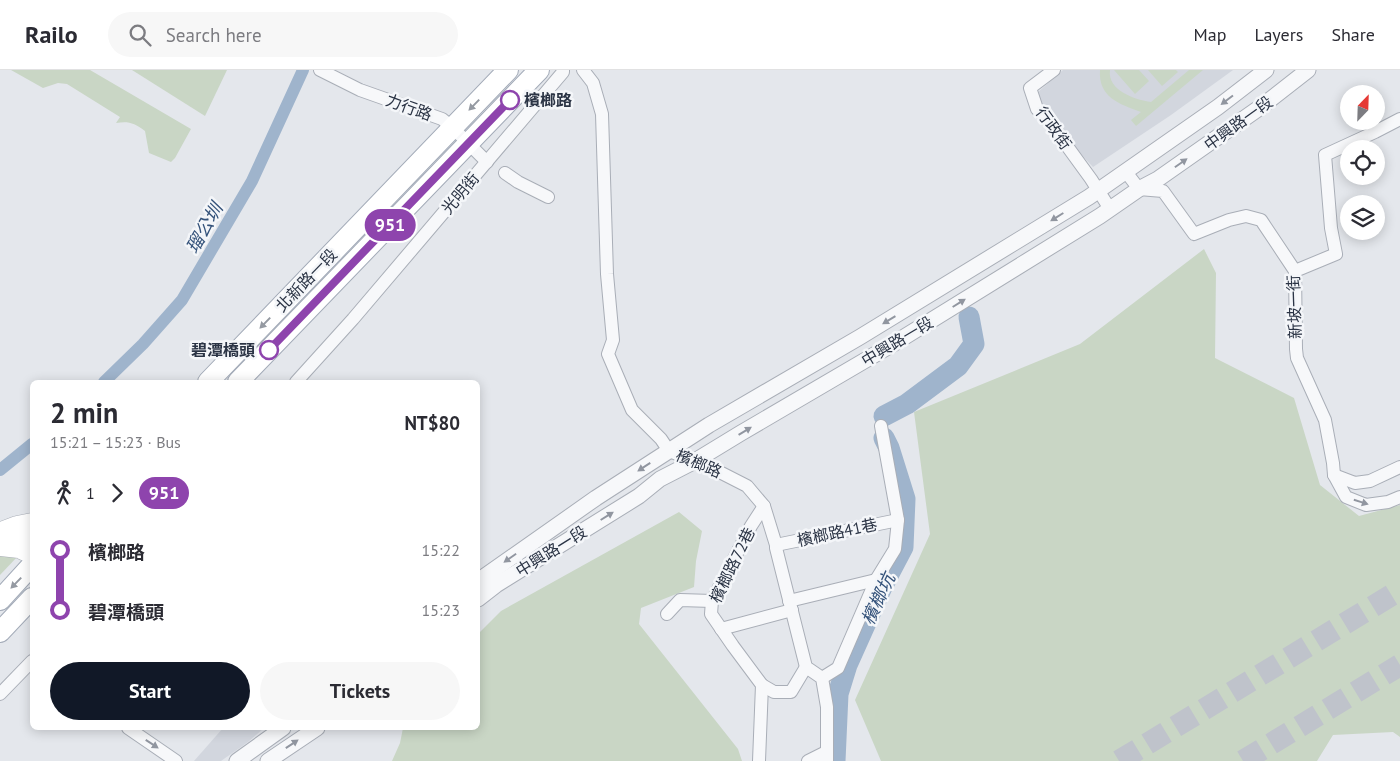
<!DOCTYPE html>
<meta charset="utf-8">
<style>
:root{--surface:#fff;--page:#f7f7f7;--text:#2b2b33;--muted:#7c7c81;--line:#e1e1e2;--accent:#111827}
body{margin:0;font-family:"PT Sans","Noto Sans TC",sans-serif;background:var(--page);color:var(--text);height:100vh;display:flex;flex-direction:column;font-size:19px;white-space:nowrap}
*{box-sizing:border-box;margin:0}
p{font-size:16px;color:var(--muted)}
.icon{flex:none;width:28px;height:28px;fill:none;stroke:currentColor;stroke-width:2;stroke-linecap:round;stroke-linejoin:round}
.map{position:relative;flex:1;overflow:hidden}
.drawer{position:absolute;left:30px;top:310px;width:450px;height:350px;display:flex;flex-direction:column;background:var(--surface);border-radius:8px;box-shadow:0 2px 12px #0003}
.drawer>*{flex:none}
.badge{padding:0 10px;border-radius:16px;font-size:18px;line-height:32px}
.needle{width:32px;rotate:23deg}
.fabs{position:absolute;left:1340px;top:15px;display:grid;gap:10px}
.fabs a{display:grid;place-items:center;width:45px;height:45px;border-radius:50%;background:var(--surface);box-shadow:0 2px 12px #0003;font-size:25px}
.map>.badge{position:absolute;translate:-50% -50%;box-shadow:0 0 0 2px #fff}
.legs{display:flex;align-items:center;gap:8px;height:55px;padding:0 20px;font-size:16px}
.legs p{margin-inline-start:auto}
.overview{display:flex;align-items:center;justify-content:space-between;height:85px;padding:0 20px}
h1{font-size:28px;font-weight:800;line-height:38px}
.primary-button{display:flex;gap:10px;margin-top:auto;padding:10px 20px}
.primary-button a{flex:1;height:58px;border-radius:30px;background:var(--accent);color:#fff;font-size:20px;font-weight:800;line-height:58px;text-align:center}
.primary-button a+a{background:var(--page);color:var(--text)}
ul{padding:0 20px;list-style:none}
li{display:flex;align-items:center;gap:18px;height:60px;font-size:19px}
li i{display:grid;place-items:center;width:8px;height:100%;margin:0 6px;background:currentColor}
li i::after{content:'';width:12px;height:12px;margin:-6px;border:4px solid;border-radius:50%;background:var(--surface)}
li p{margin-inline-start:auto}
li:first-child i{background:linear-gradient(#0000 50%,currentColor 0)}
li:last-child i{background:linear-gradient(currentColor 50%,#0000 0)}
header{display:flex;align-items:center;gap:30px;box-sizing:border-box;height:70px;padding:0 25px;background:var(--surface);border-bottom:1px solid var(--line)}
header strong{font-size:24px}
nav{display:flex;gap:28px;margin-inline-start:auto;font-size:18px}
.search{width:350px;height:45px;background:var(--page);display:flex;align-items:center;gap:12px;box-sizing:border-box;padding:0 18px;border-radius:28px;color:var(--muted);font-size:19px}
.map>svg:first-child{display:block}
.built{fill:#d2d6de}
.green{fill:#c9d6c5}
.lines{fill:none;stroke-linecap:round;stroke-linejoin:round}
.canal{stroke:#9fb4cc;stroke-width:12}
.river{stroke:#9fb4cc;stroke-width:21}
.motorway-tunnel{stroke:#bfc3cb;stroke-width:22;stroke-dasharray:22 11;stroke-linecap:butt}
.minor-casing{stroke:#a9aeb7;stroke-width:14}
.tertiary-casing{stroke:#a9aeb7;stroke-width:17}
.secondary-casing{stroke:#a9aeb7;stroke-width:19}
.primary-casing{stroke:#a3abb8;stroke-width:22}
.minor{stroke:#f7f8fa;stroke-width:12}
.tertiary{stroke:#f7f8fa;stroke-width:15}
.secondary{stroke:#fff;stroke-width:18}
.primary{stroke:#fff;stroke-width:20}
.oneway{fill:#9196a0}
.oneway2{fill:#959aa2}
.line-1-casing{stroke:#fff;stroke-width:11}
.line-1{stroke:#8e44ad;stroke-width:8}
.stop-1-dot{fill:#fff;stroke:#8e44ad;stroke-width:2.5}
.labels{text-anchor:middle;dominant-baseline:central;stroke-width:5;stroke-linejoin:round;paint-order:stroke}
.stop-label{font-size:16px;font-weight:bold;fill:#2b3445;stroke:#f4f6f9;text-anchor:start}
.street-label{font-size:16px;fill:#2b3445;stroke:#f4f6f9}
.water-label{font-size:18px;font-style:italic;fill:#34527a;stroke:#f4f6f9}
</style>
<header>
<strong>Railo</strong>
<div class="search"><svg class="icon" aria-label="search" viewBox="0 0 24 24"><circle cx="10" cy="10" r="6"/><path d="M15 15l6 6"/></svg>Search here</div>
<nav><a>Map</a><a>Layers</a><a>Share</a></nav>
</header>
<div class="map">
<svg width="1400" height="691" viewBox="0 0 1400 691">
<rect width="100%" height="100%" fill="#e4e7ec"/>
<!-- built -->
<g class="built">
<path d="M1063 0H1233L1171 45 1093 97 1065 67 1040 38 1037 23Z"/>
<path d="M223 658H264L248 672 221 691H194Z"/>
</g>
<!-- green -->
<g class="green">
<path d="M11 0H90L191 59 175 88 171 92 149 83 145 61C134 53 129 51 116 53L120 47 67 14 58 13 43 18Z"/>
<path d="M132 0H227L205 46Z"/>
<path d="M1100 0H1110C1107 20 1135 30 1151 32L1189 0H1203L1136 56 1131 50 1141 42C1119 34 1098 27 1100 0Z"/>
<path d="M1114 0H1139L1149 11 1135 24Z"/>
<path d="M1148 0H1176L1178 2 1162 16Z"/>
<path d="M1204 179 1216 203 1215 288 1294 328 1320 415 1359 446 1400 435V667L1393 662 1333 665 1317 691H881L855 630 930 464 914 342 1080 274Z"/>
<path d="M679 442 702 461 696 491 694 517 641 538 639 554 738 679 742 691H392L400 673 403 658H478V564L501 541Z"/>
<path d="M0 484 18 486 0 505Z"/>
</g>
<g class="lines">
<!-- canal -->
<g class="canal">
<path d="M104 312 143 274 182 230 252 111 303 0"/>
<path d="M0 400 32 374"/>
</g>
<!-- river -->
<g class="river">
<path d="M884 346 907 334 958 296 974 274 969 247"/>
<path d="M835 691 838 624 847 595 882 517 903 477 905 429 889 378 884 368"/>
</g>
<!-- motorway-tunnel -->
<g class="motorway-tunnel">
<path d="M1119 691 1400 520"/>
<path d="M1243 691 1400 595"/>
</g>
<defs>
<g id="minor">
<path d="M320 0 360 20 442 49 453 58 487 92"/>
<path d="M583 0 593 13 602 44 607 204 613 270 608 284 632 340 661 369 669 381 695 391H698L747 416 764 436 776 475V478L806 597 822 608 827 637V691"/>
<path d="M1054 0 1030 18 1037 39 1051 54 1091 109 1110 139"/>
<path d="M1126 102 1139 119 1163 121 1194 164 1229 150 1246 146 1261 150 1295 201 1296 279 1297 288 1325 350 1333 393 1334 405 1346 427 1366 435 1388 432 1400 427"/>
<path d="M505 103 518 112 548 127"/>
<path d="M1295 201 1336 184 1331 158 1325 85 1375 62 1400 49"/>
<path d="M296 312 353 249 563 2V0"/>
<path d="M1334 405 1355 413 1370 411 1400 397"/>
<path d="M776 475 898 450"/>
<path d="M789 531 876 510"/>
<path d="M667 544 680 530 712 531"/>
<path d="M721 559 792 540"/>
<path d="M822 608 838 598 876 510 895 479 898 450 881 356"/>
<path d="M762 615 774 622H791L806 597"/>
<path d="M0 624 32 591"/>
<path d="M128 658 176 691"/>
<path d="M759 691 762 615 733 576 711 544 712 531 751 456 764 436"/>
<path d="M808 691 826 682"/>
</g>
<g id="tertiary">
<path d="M478 511 596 428 709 355 860 267 1089 127 1218 37 1266 0"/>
<path d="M478 529 496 515 639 426 660 409 695 391 741 363 893 274 1100 146 1139 119 1158 109 1262 36 1308 0"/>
<path d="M237 691 283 658"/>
<path d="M268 691 317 658"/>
</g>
<g id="secondary">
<path d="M0 461 14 466 32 469"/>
<path d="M1 461 17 455 32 452"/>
<path d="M0 477 19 479 32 485"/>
</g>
<g id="primary">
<path d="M208 312 508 0"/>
<path d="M238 312 539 0"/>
<path d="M0 530 32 495"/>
<path d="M0 562 32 528"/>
</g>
</defs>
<!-- minor casing -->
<use href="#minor" class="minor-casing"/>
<!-- tertiary casing -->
<use href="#tertiary" class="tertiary-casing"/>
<!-- secondary casing -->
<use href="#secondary" class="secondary-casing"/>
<!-- primary casing -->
<use href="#primary" class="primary-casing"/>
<!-- minor -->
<use href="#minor" class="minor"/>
<!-- tertiary -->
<use href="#tertiary" class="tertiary"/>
<!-- secondary -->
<use href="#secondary" class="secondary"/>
<!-- primary -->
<use href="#primary" class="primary"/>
</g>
<!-- one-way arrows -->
<defs><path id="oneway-solid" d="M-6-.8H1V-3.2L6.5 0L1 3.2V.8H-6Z" transform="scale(1.25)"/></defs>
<g class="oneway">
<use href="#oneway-solid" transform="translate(1227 30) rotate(143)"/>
<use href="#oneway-solid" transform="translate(1181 93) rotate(-35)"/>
<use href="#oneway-solid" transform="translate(1057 147) rotate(148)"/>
<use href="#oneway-solid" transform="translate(959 233) rotate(-32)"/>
<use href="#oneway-solid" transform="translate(889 250) rotate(149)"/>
<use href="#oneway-solid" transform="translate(745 361) rotate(-31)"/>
<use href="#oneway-solid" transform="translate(644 397) rotate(147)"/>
<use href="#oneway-solid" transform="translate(1361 432) rotate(17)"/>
<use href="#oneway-solid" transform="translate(607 446) rotate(-32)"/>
<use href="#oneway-solid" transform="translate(510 488) rotate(145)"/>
<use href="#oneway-solid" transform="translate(152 674) rotate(33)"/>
<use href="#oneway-solid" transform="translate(292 674) rotate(-34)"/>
</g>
<g class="oneway2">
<use href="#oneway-solid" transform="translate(474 35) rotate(134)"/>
<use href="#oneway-solid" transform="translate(265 253) rotate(134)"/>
<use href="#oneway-solid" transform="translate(16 513) rotate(134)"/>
</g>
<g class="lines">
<defs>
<path id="line-1" d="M269 280 510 30"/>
</defs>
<!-- line-1 casing -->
<use href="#line-1" class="line-1-casing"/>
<!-- line-1 -->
<use href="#line-1" class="line-1"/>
</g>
<!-- markers -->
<g class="stop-1-dot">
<circle cx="510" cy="30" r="9"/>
<circle cx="269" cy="280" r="9"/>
</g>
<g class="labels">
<!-- stop labels -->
<g class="stop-label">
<text x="524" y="30">檳榔路</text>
<text x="255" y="280" text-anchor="end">碧潭橋頭</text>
</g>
<!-- street labels -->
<g class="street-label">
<text transform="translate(409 37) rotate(20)">力行路</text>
<text transform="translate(1238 53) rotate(-36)">中興路一段</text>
<text transform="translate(1054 58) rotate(54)">行政街</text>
<text transform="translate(460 123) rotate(-50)">光明街</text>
<text transform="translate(306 210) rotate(-46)">北新路一段</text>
<text transform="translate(1294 237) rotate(-92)">新坡一街</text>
<text transform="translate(897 271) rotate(-31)">中興路一段</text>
<text transform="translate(699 393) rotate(23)">檳榔路</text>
<text transform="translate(837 462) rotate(-12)">檳榔路41巷</text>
<text transform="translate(551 481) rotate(-32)">中興路一段</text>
<text transform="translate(732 495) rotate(-64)">檳榔路72巷</text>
</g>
<!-- water labels -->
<g class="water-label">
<text transform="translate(204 158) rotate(-60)">瑠公圳</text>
<text transform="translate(878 529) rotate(-65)">檳榔坑</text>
</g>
</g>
</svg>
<div class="fabs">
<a><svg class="needle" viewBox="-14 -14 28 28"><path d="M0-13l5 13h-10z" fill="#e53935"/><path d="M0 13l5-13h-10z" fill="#7c7c81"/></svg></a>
<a><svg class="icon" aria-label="locate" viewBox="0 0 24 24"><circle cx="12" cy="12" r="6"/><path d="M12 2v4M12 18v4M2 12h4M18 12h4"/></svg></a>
<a><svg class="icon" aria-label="layers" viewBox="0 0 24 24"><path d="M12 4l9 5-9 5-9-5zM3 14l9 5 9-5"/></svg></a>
</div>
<b class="badge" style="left:390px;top:155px;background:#8e44ad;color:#fff">951</b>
<section class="drawer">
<div class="overview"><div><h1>2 min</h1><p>15:21 – 15:23 · Bus</p></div><b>NT$80</b></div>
<div class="legs"><svg class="icon" aria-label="walk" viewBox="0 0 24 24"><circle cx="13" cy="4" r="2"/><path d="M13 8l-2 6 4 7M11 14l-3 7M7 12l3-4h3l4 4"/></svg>1<svg class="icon" aria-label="forward" viewBox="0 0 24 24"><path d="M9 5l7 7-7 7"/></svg><b class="badge" style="background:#8e44ad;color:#fff">951</b></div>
<ul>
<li><i style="color:#8e44ad"></i><b>檳榔路</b><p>15:22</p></li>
<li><i style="color:#8e44ad"></i><b>碧潭橋頭</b><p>15:23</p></li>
</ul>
<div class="primary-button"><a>Start</a><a>Tickets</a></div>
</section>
</div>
